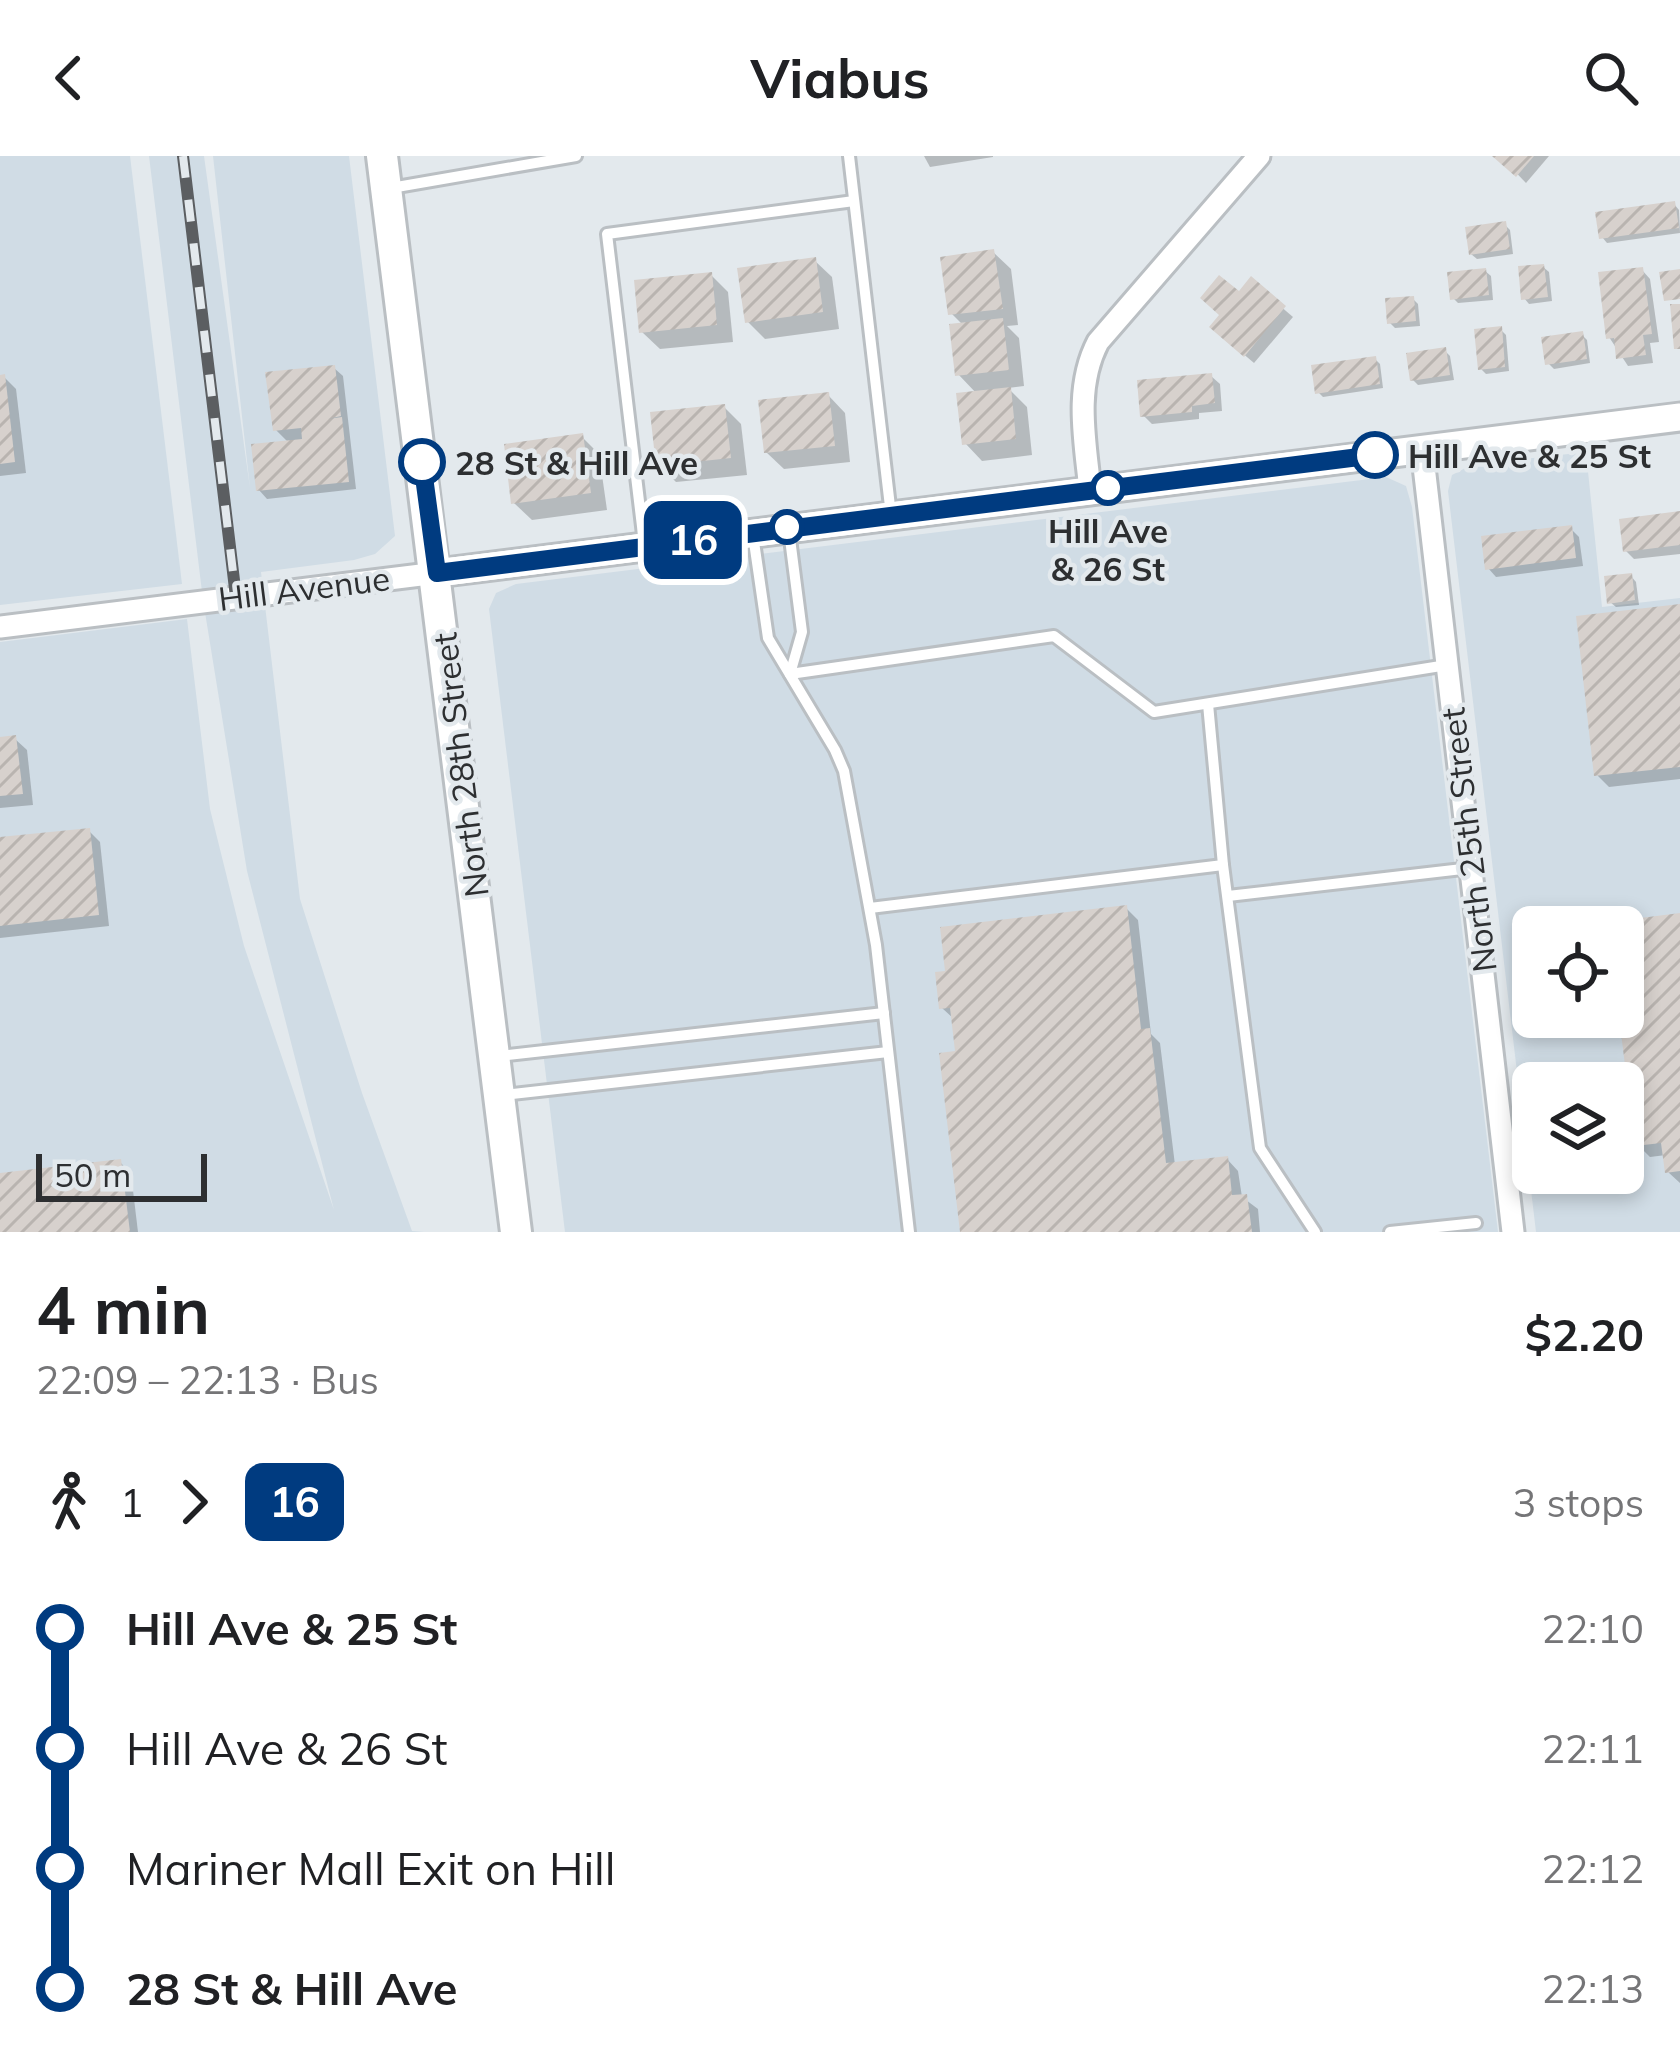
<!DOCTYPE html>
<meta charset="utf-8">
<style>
:root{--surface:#fff;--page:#f2f2f2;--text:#202124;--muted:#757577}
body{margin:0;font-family:Mulish,sans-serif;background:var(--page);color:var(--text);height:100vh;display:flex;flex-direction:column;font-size:45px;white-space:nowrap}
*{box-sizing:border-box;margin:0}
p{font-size:39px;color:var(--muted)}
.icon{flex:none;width:66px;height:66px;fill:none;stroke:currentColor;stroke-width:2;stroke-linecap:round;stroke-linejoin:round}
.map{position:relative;height:1076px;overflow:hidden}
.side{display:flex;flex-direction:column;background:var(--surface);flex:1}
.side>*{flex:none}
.badge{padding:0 24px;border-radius:18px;font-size:42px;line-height:78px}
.fabs{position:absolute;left:1512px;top:750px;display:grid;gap:24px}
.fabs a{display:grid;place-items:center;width:132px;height:132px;border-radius:18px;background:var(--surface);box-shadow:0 6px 18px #0003;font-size:60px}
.scale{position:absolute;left:36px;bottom:30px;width:171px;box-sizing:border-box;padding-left:12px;border:6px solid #2d2f31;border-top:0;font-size:33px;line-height:42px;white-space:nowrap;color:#2d2f31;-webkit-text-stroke:9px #e3e9ed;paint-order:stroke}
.map>.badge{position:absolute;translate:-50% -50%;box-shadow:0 0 0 6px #fff}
.legs{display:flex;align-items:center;gap:18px;height:132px;padding:0 36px;font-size:39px}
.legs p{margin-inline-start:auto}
.head{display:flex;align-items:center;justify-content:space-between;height:204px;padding:0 36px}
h1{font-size:66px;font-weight:700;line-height:90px}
ul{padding:0 36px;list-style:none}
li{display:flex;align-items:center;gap:42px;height:120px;font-size:45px}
li i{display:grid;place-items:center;width:18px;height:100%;margin:0 15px;background:currentColor}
li i::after{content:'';width:30px;height:30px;margin:-15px;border:9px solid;border-radius:50%;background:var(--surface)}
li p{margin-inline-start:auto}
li:first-child i{background:linear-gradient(#0000 50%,currentColor 0)}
li:last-child i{background:linear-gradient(currentColor 50%,#0000 0)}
header{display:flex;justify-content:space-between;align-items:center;height:156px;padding:0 36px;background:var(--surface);font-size:54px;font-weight:700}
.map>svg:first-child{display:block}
.built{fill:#d0dce5;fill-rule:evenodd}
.shadow{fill:#0003}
.building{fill:url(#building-hatch)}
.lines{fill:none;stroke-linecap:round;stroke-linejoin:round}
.service-casing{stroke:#babfc3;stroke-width:16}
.minor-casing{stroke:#babfc3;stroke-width:27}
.tertiary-casing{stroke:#babfc3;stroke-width:33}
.secondary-casing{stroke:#babfc3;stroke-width:36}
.service{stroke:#fff;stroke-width:10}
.minor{stroke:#fff;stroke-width:21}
.tertiary{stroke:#fff;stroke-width:27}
.secondary{stroke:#fff;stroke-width:30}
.rail-casing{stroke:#5b5e61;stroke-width:12}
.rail{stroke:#e3e9ed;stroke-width:8;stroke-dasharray:22;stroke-linecap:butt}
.line-1-casing{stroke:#fff;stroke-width:27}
.line-1{stroke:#003b80;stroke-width:18}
.stop-1-dot{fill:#fff;stroke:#003b80;stroke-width:6}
.labels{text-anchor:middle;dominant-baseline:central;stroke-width:9;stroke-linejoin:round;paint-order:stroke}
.stop-label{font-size:33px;font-weight:bold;fill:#2d2f31;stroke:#e3e9ed;text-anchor:start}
.street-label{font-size:33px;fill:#2d2f31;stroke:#e3e9ed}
</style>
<header><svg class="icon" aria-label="back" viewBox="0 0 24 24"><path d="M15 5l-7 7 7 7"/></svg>Viabus<svg class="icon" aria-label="search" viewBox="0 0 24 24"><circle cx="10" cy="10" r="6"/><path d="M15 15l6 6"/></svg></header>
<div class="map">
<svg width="1680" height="1076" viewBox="0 0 1680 1076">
<defs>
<pattern id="building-hatch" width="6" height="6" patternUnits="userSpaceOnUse" patternTransform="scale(3)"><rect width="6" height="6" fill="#d7d1cd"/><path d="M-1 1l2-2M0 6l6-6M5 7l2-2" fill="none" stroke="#b9b4b0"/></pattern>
</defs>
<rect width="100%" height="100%" fill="#e3e9ed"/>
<!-- built -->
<g class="built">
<path d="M0 0H130L182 428 0 449Z"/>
<path d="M149 0H204L250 332 213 0H349L395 380 375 398 354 404 261 416 300 743 362 937 412 1075 424 1076H0V486L187 463 210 653 244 790 334 1054 247 715 203 444Z"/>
<path d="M1586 296 1602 451 1680 442V1076H1536L1448 335 1452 319 1471 309ZM1533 771H1623V861H1533ZM1533 927H1623V1017H1533Z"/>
<path d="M1386 321 1406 330 1412 351 1498 1076H565L489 453 496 437 516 428Z"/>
</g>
<!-- shadow -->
<g class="shadow">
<path d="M924 0H993V1L930 11Z"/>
<path d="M1500 0H1549L1526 27Z"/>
<path d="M1674 48 1679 54 1680 77 1607 87 1602 81Z"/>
<path d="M1505 69 1510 74 1513 98 1477 103 1471 98Z"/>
<path d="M993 96 1011 113 1018 169 1007 170 1019 182 1024 230 1008 232 1027 251 1032 299 982 305 965 287 977 238 958 218 963 169 951 157Z"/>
<path d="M814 104 832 121 839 173 765 183 747 165Z"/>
<path d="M1543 111 1549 116 1552 145 1529 148 1524 142Z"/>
<path d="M1642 114 1650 123 1659 186 1650 187 1653 207 1628 210 1609 181Z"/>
<path d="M1485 115 1491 120 1493 144 1458 147 1453 142Z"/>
<path d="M711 119 728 136 733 186 660 193 642 176Z"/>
<path d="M1251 125 1293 161 1254 207 1221 179 1223 159Z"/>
<path d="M1413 143 1418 148 1420 170 1395 172 1390 167Z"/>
<path d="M1500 173 1506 179 1509 215 1486 218 1481 213Z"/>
<path d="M1582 179 1587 184 1590 207 1554 213 1548 207Z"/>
<path d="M1445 195 1450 200 1454 224 1418 229 1413 224Z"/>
<path d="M1375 203 1380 208 1383 232 1323 241 1318 236Z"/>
<path d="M334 212 343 220 356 333 267 343 259 334 289 287 276 274Z"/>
<path d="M1211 220 1220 228 1222 255 1199 257V263L1152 268 1143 259Z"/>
<path d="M4 221 16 233 26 317 0 320V222Z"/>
<path d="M828 239 845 257 850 306 784 313 766 296Z"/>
<path d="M724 251 741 268 747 319 676 326 659 309Z"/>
<path d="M582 281 599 298 607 354 532 364 514 347Z"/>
<path d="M1680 358V398L1634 403 1626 395Z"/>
<path d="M1570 372 1579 381 1583 410 1496 421 1488 412Z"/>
<path d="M1631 420 1636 426 1639 449 1616 451 1610 446Z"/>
<path d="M1680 451V623L1609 631 1597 619Z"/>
<path d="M15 583 27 594 33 649 0 652V584Z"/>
<path d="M89 675 100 686 109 770 0 782V684Z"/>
<path d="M1126 752 1138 764 1151 878 1160 887 1175 1009 1227 1003 1238 1015 1242 1041 1258 1053 1260 1076H963L958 898 954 863 942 852Z"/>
<path d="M1680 760V1027L1668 1016 1666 999 1650 1001 1638 989 1622 861 1623 771H1612Z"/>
<path d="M120 1006 131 1018 138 1076H0V1020Z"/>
</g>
<!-- building -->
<g class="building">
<path d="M1492 0H1534L1516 21Z"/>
<path d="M1675 45 1679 72 1599 83 1595 56Z"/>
<path d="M1506 65 1510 93 1469 99 1465 71Z"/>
<path d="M994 93 1003 153 948 159 940 101Z"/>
<path d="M816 101 823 156 745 167 737 112Z"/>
<path d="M1544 108 1548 141 1521 144 1518 110Z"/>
<path d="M1643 111 1652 178 1643 179 1646 199 1616 203 1614 182 1606 183 1598 116Z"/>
<path d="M1486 112 1489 139 1450 144 1447 116Z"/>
<path d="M1680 113V143L1664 145 1659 116Z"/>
<path d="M712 116 717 169 639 177 634 124Z"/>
<path d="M1219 119 1239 135 1251 120 1286 150 1244 201 1209 171 1219 159 1200 142Z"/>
<path d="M1414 140 1416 165 1387 168 1385 142Z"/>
<path d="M1670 148H1680V193H1674Z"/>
<path d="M1003 162 1009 214 955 220 949 168Z"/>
<path d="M1502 170 1505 211 1478 214 1474 173Z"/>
<path d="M1583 175 1587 203 1545 209 1541 181Z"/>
<path d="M1446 191 1450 219 1410 225 1406 197Z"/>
<path d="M1376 200 1380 228 1315 238 1311 209Z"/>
<path d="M335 209 341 260 328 263 342 261 349 326 256 335 251 288 302 283 301 272 273 275 265 216Z"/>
<path d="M1212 217 1215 247 1192 250V256L1140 261 1137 224Z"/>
<path d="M5 218 15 306 0 308V219Z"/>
<path d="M1011 231 1016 283 962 289 956 237Z"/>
<path d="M829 236 835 290 764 297 758 244Z"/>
<path d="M725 248 731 302 656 310 650 256Z"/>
<path d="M583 277 591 337 511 348 504 288Z"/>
<path d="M1680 355V389L1623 396 1619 363Z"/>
<path d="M1572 369 1576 402 1485 414 1481 380Z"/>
<path d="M1632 417 1635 444 1607 448 1604 420Z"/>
<path d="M1680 448V611L1594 620 1576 460Z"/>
<path d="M16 579 23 638 0 640V581Z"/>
<path d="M90 672 99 759 0 770V681Z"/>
<path d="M1127 749 1141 873 1150 872 1166 1007 1228 1000 1232 1039 1247 1038 1252 1076H960L939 897 955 895 950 852 939 853 935 816 945 815 940 771Z"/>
<path d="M1680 757V1015L1665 1017 1661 987 1635 990 1619 861H1623V771H1609V766Z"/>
<path d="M121 1003 130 1076H0V1017Z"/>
</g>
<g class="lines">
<defs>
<g id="service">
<path d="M849 0 891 359"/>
<path d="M391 32 576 0"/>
<path d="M789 375 802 476 790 518"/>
<path d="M753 379 768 482 835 594 844 615 876 789 909 1076"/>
<path d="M644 387 607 78 854 45"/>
<path d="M790 518 1054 480 1154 556 1447 509"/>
<path d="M1208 548 1223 709 1260 992 1315 1076"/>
<path d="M1228 740 1471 712"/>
<path d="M870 752 1223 709"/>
<path d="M499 900 884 857"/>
<path d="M503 939 888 896"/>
<path d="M1390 1076 1476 1067"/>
</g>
<g id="minor">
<path d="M1422 293 1513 1076"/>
<path d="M1090 334C1085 284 1074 232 1098 186L1259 0"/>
<path d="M0 471 437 417"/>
</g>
<path id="tertiary" d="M437 417 1680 261"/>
<path id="secondary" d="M382 0 516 1076"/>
</defs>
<!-- service casing -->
<use href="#service" class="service-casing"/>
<!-- minor casing -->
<use href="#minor" class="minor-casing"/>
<!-- tertiary casing -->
<use href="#tertiary" class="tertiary-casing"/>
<!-- secondary casing -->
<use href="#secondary" class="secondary-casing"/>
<!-- service -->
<use href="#service" class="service"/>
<!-- minor -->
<use href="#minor" class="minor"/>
<!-- tertiary -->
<use href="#tertiary" class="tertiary"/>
<!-- secondary -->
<use href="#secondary" class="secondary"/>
<defs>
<path id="rail" d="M183 0 236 441"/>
</defs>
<!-- rail casing -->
<use href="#rail" class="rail-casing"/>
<!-- rail -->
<use href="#rail" class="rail"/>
</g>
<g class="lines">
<defs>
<path id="line-1" d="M422 306 437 417 1375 299"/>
</defs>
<!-- line-1 casing -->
<use href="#line-1" class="line-1-casing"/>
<!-- line-1 -->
<use href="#line-1" class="line-1"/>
</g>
<!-- markers -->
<g class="stop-1-dot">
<circle cx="1375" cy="299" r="21"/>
<circle cx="422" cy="306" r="21"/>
<circle cx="1108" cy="332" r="15"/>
<circle cx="787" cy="371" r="15"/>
</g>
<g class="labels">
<!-- stop labels -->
<g class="stop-label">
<text x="1408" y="299">Hill Ave &amp; 25 St</text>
<text x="455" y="306">28 St &amp; Hill Ave</text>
<text x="1108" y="374" text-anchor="middle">Hill Ave<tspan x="1108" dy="38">&amp; 26 St</tspan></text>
</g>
<!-- street labels -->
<g class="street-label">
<text transform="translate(304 432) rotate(-7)">Hill Avenue</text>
<text transform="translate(460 609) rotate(-97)">North 28th Street</text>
<text transform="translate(1468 684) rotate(-97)">North 25th Street</text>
</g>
</g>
</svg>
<div class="fabs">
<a><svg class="icon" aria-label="locate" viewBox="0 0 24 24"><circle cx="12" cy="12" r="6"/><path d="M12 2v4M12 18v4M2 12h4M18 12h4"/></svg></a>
<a><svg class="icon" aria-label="layers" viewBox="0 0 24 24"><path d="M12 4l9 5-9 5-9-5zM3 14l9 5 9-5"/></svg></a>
</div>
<div class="scale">50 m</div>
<b class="badge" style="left:693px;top:384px;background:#003b80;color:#fff">16</b>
</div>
<section class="side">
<div class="head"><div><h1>4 min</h1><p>22:09 – 22:13 · Bus</p></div><b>$2.20</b></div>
<div class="legs"><svg class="icon" aria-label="walk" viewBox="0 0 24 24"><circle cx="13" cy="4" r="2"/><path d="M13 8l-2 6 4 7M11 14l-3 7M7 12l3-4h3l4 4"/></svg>1<svg class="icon" aria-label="forward" viewBox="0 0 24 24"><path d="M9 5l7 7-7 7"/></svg><b class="badge" style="background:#003b80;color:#fff">16</b><p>3 stops</p></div>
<ul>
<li><i style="color:#003b80"></i><b>Hill Ave &amp; 25 St</b><p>22:10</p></li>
<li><i style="color:#003b80"></i><span>Hill Ave &amp; 26 St</span><p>22:11</p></li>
<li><i style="color:#003b80"></i><span>Mariner Mall Exit on Hill</span><p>22:12</p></li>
<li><i style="color:#003b80"></i><b>28 St &amp; Hill Ave</b><p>22:13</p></li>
</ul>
</section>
